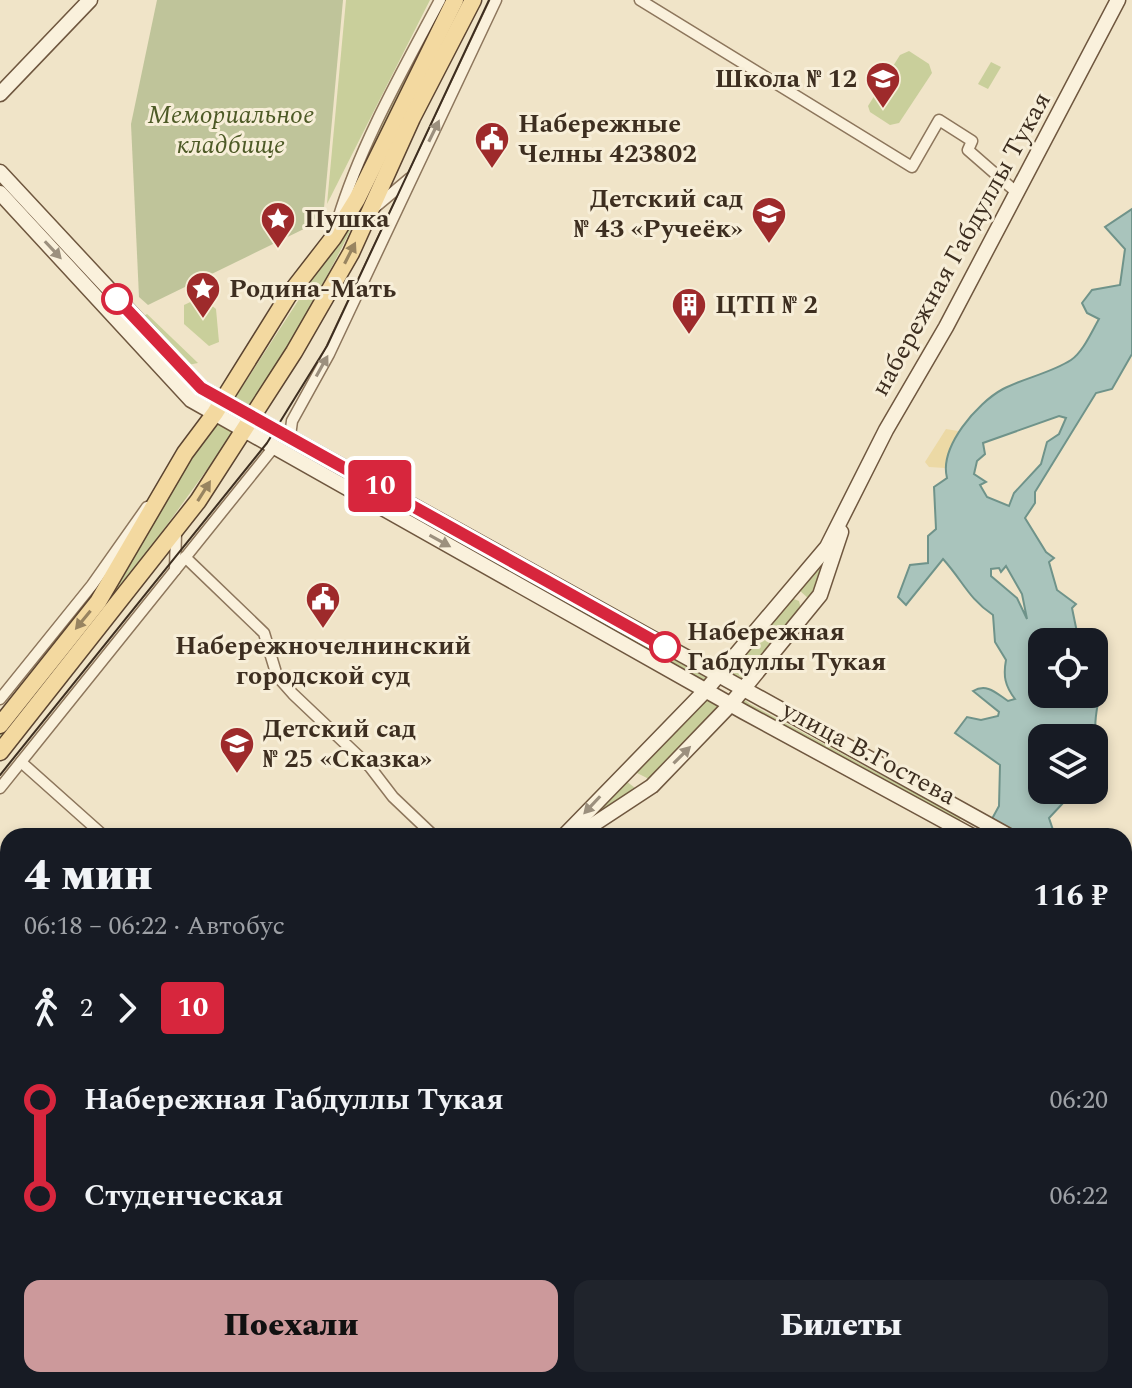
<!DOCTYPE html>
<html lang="ru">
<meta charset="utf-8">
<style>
:root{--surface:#171b24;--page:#20242c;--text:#f1f3f6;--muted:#9ea1a6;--accent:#cc999b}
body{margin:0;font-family:Spectral,serif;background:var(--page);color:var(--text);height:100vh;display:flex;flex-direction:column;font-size:30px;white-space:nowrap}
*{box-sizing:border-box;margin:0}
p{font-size:26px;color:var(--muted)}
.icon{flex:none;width:44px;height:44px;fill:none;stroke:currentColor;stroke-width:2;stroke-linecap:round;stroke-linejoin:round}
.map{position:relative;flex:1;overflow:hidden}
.sheet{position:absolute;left:0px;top:828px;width:1132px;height:560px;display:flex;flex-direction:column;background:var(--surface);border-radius:24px 24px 0 0;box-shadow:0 4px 12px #0003}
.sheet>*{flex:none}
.badge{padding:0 16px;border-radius:6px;font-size:28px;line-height:52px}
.controls{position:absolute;left:1028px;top:628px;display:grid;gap:16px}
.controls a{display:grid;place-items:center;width:80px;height:80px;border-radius:16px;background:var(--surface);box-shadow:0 4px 12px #0003;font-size:40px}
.map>.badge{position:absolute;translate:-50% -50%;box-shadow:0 0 0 4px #fff}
.legs{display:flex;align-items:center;gap:12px;height:88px;padding:0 24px;font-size:26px}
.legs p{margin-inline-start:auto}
.headline{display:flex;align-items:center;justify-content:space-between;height:136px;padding:0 24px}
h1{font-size:44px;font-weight:800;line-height:60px}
.action{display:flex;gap:16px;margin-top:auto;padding:16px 24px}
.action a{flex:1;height:92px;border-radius:16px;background:var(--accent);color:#111;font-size:32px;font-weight:800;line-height:92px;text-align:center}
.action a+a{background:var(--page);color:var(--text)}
ul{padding:0 24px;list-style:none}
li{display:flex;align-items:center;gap:28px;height:96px;font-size:30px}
li i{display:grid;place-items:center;width:12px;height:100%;margin:0 10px;background:currentColor}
li i::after{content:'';width:20px;height:20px;margin:-10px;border:6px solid;border-radius:50%;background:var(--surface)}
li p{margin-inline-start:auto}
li:first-child i{background:linear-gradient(#0000 50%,currentColor 0)}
li:last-child i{background:linear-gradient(currentColor 50%,#0000 0)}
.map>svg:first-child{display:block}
.green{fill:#c9cf9b}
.sand{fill:#ecd9a5}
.cemetery{fill:#bfc49a}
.water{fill:#a9c4bc;stroke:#6f938a;stroke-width:2;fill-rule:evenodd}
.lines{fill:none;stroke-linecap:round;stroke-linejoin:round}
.street-casing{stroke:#8d765c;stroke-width:13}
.secondary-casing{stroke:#6f573f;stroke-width:17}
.primary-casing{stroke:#5b4430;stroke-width:19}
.street{stroke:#faf1dc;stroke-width:10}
.secondary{stroke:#faf1dc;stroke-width:14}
.primary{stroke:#f3d9a0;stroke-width:16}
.tram{stroke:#3d2e20;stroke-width:2}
.oneway{fill:#9c907e}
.oneway2{fill:#988460}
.line-1-casing{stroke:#fff;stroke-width:18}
.line-1{stroke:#d7263d;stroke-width:12}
.stop-1-dot{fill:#fff;stroke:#d7263d;stroke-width:4}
.labels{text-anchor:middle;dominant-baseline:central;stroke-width:6;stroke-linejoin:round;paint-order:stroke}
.poi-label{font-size:26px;font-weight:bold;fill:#3d2e20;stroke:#f7eed8;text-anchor:start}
.park-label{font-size:26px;font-style:italic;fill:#4d5a26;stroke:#f7eed8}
.street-label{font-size:26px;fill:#3d2e20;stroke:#f7eed8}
.stop-label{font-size:26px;font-weight:bold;fill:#3d2e20;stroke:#f7eed8;text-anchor:start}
</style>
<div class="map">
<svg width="1132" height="1388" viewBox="0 0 1132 1388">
<rect width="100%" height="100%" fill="#f0e4c8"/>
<!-- green -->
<g class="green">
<path d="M346 0H430L327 204Z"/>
<path d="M443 0H446L353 192 352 187Z"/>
<path d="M909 51 929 64 932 73 899 123 890 125 870 112 868 106 900 55Z"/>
<path d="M991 62 1001 67 988 89 978 84Z"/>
<path d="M399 123C359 222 308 316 250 406L235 398 320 267Z"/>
<path d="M201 297 216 309 219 342 209 346 184 324V305Z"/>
<path d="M147 314 198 363 183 366 139 319Z"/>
<path d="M215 422 232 432 224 446 117 594 0 741V734L105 602 166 496Z"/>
<path d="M277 435 475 547V552L472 553 274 439Z"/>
<path d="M831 547 816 592 809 599 799 590Z"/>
<path d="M486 554 708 679 704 683 482 559Z"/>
<path d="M791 598 799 601 801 609 740 686 724 675Z"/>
<path d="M706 696 722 705 651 780 637 773 639 765Z"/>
<path d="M742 698 750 704 961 818 959 821 746 708 738 702Z"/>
<path d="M626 781 639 791 590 822 587 816Z"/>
</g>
<!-- sand -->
<path class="sand" d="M946 429 958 431 945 468 929 467 925 462Z"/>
<!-- cemetery -->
<path class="cemetery" d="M157 0H343L324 208 308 227 148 305 139 297 131 124Z"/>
<!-- water -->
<g class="water">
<path d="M1132 209V354L1112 389 1096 393 1035 492V503L1025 518 1046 552 1054 558 1049 562 1057 590 1076 604 1072 608 1079 642H1042V694H1094V681L1100 688C1099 704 1093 719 1096 734L1092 738H1042V790H1079L1084 802H1064L1049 818 1055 836H1008L987 828 999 806 1000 765 955 733 967 717 981 720 998 716 999 712 973 691C987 683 996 693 1008 701L1015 699C1005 686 1003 676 1006 660L995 642 993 615C968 598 963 581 943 559L906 605 898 597 910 565 928 563V536L936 529 934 487 947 478C939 447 977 403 1003 389 1024 378 1051 373 1071 360 1083 352 1092 331 1099 319L1087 313 1082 303 1092 290 1120 285 1125 249 1105 227ZM1059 416 1066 418 1059 434 1047 442 1041 464 1014 493 1009 506 987 497 980 485 986 482 974 474 977 461 985 454 983 443ZM1006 566 1022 594 1027 619 1017 598 991 576V569L999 568 1001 572Z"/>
<path d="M511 1380H652L650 1388H526L527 1383Z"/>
</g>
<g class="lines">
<defs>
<g id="street">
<path d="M640 0 912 167 939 120 972 141 968 150 1015 191"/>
<path d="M373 209 410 178"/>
<path d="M338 219C361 143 403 70 440 0"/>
<path d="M290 436 292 421 329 354 496 0"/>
<path d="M185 557 264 633 277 676 293 694 370 767 393 797 434 836"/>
<path d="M175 570 176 532"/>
<path d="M0 699 92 585 147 507"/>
<path d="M21 762 104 836"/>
<path d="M0 788 274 447"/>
<path d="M0 1071 8 1078"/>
</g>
<g id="secondary">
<path d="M0 94 90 0"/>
<path d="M0 172 201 388 1009 836"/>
<path d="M0 193 191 400 744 712 972 836"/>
<path d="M564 836 706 690 827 547 886 430 946 327 1118 0"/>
<path d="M576 836 652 786 731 704 820 595 841 532"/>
<path d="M1124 898 1132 903"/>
<path d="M1124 917 1132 921"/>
<path d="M0 1363 8 1355"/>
</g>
<g id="primary">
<path d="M0 725 98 602 185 453 215 413 288 296 333 238 357 199 455 0"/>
<path d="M0 752 198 501 294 352 351 253 412 118 473 0"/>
</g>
</defs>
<!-- street casing -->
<use href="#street" class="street-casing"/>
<!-- secondary casing -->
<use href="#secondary" class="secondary-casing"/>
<!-- primary casing -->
<use href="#primary" class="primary-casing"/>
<!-- street -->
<use href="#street" class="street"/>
<!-- secondary -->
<use href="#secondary" class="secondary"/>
<!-- primary -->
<use href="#primary" class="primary"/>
<!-- tram -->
<path class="tram" d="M0 775 267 443 327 346 489 0"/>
</g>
<!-- one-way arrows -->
<defs><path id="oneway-solid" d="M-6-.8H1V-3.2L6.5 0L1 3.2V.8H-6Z" transform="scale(2)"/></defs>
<g class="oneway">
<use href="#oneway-solid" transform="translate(434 131) rotate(-64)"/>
<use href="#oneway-solid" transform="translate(53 250) rotate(47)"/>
<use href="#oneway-solid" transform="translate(322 366) rotate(-61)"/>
<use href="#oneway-solid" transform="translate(440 541) rotate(29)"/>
<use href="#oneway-solid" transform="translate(682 755) rotate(-45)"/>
<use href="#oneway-solid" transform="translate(592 805) rotate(133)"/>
</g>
<g class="oneway2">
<use href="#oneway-solid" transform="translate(350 253) rotate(-63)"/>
<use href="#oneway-solid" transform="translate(204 491) rotate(-58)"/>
<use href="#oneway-solid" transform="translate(83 620) rotate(129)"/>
</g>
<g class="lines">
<defs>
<path id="line-1" d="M117 299 201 388 665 647"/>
</defs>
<!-- line-1 casing -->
<use href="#line-1" class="line-1-casing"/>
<!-- line-1 -->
<use href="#line-1" class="line-1"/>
</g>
<!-- icons -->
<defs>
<symbol id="school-pin" viewBox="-11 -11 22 30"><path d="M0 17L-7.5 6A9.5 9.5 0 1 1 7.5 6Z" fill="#9e2a2b" stroke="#f7eed8"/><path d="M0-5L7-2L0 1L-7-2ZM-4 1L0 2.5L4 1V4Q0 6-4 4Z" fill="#fff"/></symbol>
<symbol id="civic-pin" viewBox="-11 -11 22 30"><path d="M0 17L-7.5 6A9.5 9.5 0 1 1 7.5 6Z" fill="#9e2a2b" stroke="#f7eed8"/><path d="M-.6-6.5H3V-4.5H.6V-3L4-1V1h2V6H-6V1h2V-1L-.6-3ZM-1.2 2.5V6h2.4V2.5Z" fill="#fff"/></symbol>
<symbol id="sight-pin" viewBox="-11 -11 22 30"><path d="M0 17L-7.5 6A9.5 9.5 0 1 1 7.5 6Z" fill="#9e2a2b" stroke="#f7eed8"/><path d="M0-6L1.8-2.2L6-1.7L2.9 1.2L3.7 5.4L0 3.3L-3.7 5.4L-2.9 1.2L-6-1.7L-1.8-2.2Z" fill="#fff"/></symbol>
<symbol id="building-pin" viewBox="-11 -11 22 30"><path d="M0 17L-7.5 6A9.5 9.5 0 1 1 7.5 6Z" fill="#9e2a2b" stroke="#f7eed8"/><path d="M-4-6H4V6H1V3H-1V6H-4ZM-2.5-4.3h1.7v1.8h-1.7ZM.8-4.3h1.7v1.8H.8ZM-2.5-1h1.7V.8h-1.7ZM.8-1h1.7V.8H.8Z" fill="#fff"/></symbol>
</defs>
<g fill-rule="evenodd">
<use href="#school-pin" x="863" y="59" width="40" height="54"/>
<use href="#civic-pin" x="472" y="119" width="40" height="54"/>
<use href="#school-pin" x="749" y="194" width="40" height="54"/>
<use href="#sight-pin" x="258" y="199" width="40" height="54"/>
<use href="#sight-pin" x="183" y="269" width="40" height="54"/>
<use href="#building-pin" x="669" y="285" width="40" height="54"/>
<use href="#civic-pin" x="303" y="579" width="40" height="54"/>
<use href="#school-pin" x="217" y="724" width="40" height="54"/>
</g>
<!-- markers -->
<g class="stop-1-dot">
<circle cx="117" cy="299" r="14"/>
<circle cx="665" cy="647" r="14"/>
</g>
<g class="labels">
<!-- poi labels -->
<g class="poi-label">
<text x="857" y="79" text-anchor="end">Школа № 12</text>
<text x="518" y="124">Набережные<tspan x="518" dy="30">Челны 423802</tspan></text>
<text x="743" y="199" text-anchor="end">Детский сад<tspan x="743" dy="30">№ 43 «Ручеёк»</tspan></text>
<text x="304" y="219">Пушка</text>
<text x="229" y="289">Родина-Мать</text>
<text x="715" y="305">ЦТП № 2</text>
<text x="323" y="646" text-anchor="middle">Набережночелнинский<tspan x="323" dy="30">городской суд</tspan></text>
<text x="263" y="729">Детский сад<tspan x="263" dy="30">№ 25 «Сказка»</tspan></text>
</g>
<!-- park labels -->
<g class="park-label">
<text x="231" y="115">Мемориальное<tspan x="231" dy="30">кладбище</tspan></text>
</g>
<!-- street labels -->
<g class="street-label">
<text transform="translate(961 244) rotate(-61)">набережная Габдуллы Тукая</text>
<text transform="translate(869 753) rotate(28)">улица В.Гостева</text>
</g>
<!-- stop labels -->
<g class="stop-label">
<text x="687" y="632">Набережная<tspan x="687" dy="30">Габдуллы Тукая</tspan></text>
</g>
</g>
</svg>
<div class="controls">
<a><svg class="icon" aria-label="locate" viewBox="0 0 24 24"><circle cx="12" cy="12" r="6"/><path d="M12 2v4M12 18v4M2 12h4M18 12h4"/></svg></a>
<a><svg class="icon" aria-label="layers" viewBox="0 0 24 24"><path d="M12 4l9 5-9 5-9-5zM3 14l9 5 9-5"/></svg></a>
</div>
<b class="badge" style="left:380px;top:486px;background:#d7263d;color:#fff">10</b>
<section class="sheet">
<div class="headline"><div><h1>4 мин</h1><p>06:18 – 06:22 · Автобус</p></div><b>116 ₽</b></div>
<div class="legs"><svg class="icon" aria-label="walk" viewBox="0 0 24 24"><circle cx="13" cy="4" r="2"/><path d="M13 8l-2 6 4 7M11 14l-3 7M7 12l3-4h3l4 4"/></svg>2<svg class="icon" aria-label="forward" viewBox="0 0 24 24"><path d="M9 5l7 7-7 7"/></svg><b class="badge" style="background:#d7263d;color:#fff">10</b></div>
<ul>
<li><i style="color:#d7263d"></i><b>Набережная Габдуллы Тукая</b><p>06:20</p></li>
<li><i style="color:#d7263d"></i><b>Студенческая</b><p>06:22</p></li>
</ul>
<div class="action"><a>Поехали</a><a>Билеты</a></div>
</section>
</div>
